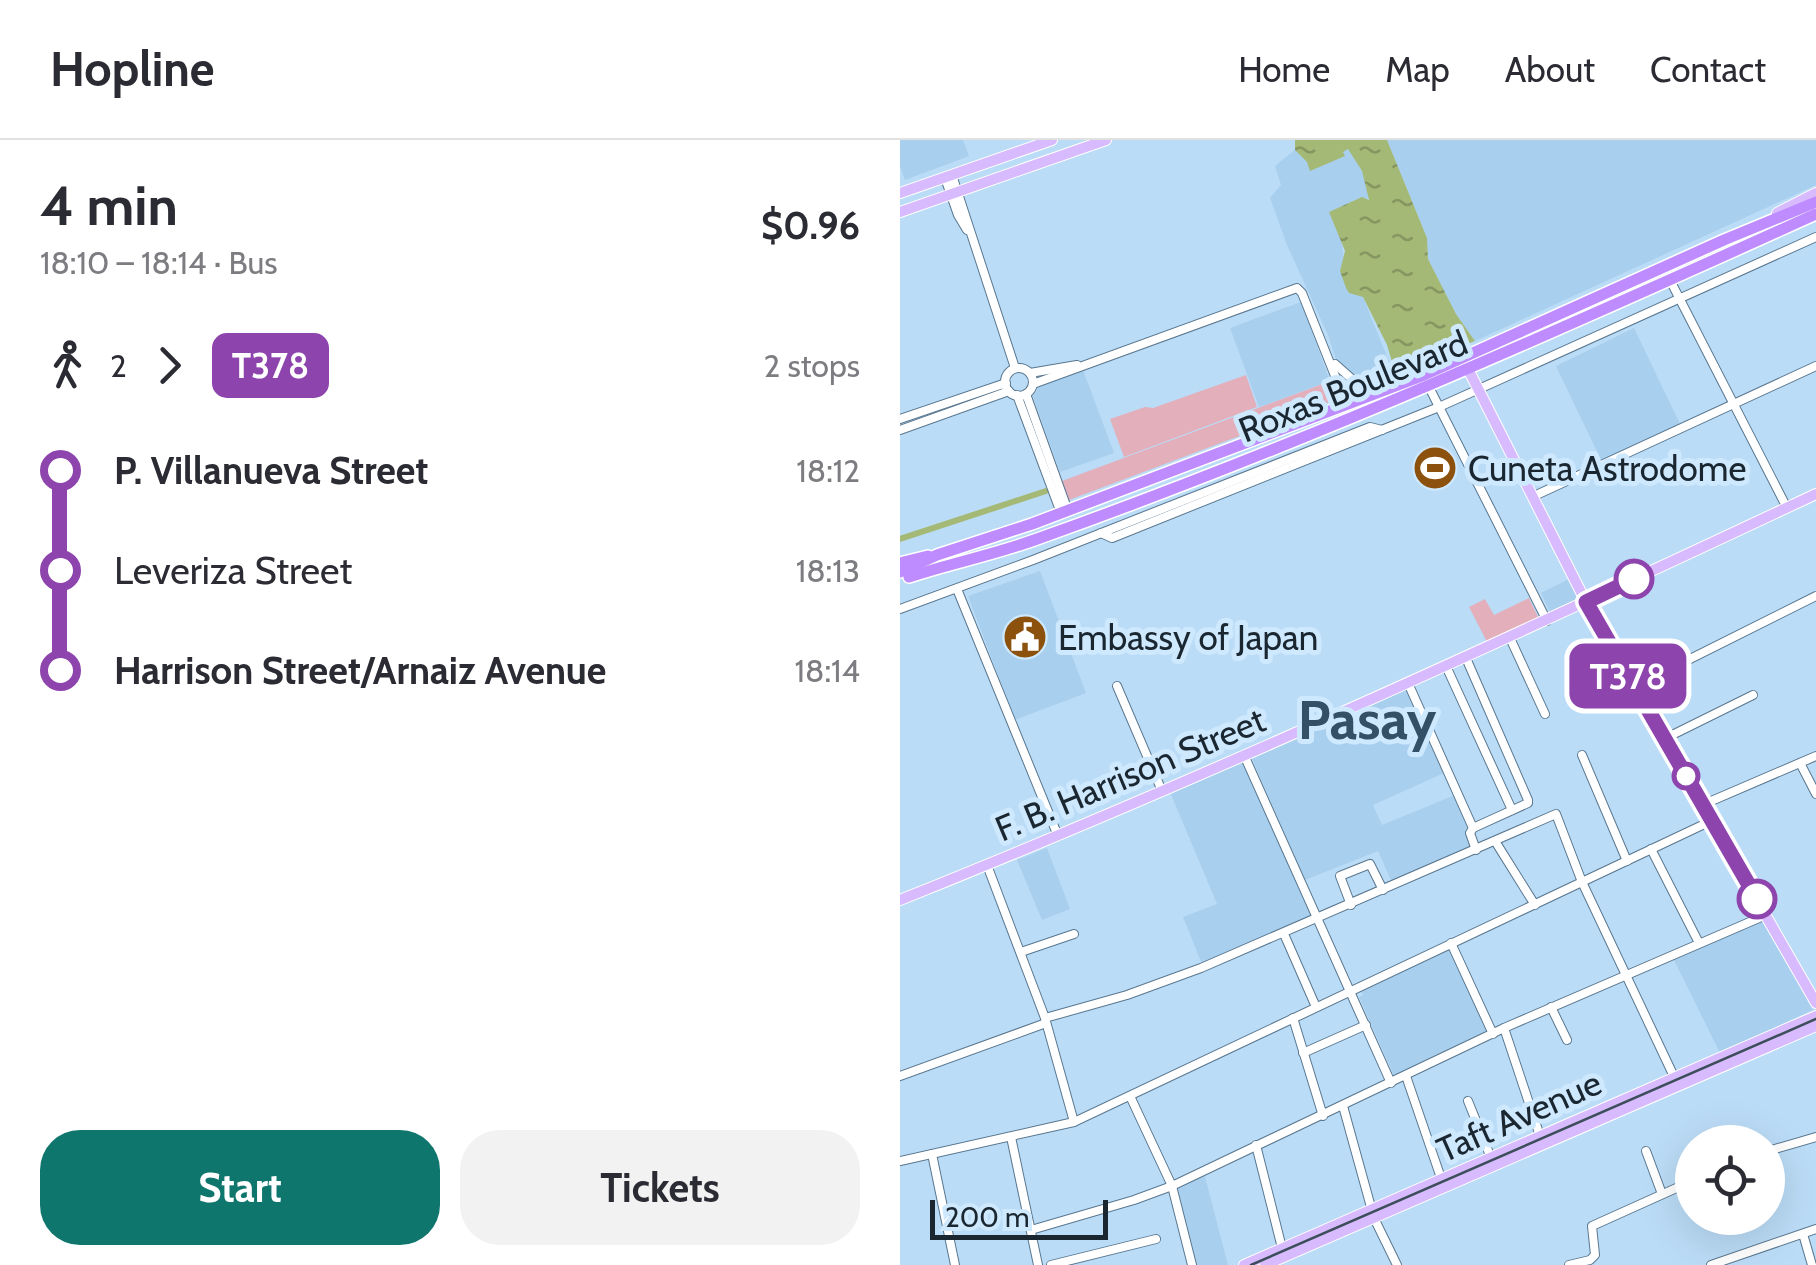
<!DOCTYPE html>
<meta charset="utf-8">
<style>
:root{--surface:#fff;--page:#f2f2f3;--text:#2b2b33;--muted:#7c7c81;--line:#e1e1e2;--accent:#0f766e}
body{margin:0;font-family:Cabin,sans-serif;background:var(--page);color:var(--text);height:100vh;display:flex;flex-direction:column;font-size:38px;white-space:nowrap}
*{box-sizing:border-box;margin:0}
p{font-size:32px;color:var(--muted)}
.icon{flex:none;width:55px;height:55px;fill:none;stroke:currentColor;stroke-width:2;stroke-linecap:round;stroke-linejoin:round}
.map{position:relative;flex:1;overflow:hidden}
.sheet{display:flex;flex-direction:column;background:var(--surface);width:900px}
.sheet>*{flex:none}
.badge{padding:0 20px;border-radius:15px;font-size:35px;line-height:65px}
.fabs{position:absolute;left:775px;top:985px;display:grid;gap:20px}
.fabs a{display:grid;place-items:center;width:110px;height:110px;border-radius:50%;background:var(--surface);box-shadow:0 10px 40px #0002;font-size:50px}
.scale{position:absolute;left:30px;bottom:25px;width:178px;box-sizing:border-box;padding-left:10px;border:5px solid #1a2630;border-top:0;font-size:28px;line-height:35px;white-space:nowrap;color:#1a2630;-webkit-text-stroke:8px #cee8fe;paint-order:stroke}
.map>.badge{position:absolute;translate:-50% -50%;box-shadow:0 0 0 5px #fff}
.legs{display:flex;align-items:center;gap:15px;height:110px;padding:0 40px;font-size:32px}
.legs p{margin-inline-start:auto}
.head{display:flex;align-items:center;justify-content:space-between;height:170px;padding:0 40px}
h1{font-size:55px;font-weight:700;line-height:75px}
.button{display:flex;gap:20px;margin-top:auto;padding:20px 40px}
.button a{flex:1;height:115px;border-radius:40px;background:var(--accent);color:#fff;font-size:40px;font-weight:700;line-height:115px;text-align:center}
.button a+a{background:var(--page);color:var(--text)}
ul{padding:0 40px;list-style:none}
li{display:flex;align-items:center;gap:35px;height:100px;font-size:38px}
li i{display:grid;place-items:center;width:15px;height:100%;margin:0 12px;background:currentColor}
li i::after{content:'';width:25px;height:25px;margin:-12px;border:8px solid;border-radius:50%;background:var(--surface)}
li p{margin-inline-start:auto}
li:first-child i{background:linear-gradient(#0000 50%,currentColor 0)}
li:last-child i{background:linear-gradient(currentColor 50%,#0000 0)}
header{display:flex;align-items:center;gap:60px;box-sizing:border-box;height:140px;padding:0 50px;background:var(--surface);border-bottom:2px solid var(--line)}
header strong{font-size:48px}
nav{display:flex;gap:55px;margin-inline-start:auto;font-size:35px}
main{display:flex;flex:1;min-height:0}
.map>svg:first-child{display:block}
.built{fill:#a8cfee}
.park{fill:#e2afbb}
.water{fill:url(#water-ripples)}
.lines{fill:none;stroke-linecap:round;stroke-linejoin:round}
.canal{stroke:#a5b976;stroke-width:6}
.minor-casing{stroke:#59778f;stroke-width:10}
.major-casing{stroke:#fff;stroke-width:12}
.highway-casing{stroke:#fff;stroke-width:14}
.minor{stroke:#fff;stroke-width:8}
.major{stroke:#d8bafe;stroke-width:10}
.highway{stroke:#be8cfe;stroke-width:11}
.tram{stroke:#3d4e5b;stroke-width:2.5}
.line-1-casing{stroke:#fff;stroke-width:22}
.line-1{stroke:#8e44ad;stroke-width:15}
.stop-1-dot{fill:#fff;stroke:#8e44ad;stroke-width:5}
.labels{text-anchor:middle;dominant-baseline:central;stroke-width:10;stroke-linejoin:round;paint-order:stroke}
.street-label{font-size:35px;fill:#1a2630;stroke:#cee8fe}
.poi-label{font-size:35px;fill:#1a2630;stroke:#cee8fe;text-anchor:start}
.town-label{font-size:55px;font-weight:bold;fill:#335066;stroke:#cee8fe}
</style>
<header>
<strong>Hopline</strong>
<nav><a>Home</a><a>Map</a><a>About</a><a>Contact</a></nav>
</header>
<main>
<section class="sheet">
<div class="head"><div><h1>4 min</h1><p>18:10 – 18:14 · Bus</p></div><b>$0.96</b></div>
<div class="legs"><svg class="icon" aria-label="walk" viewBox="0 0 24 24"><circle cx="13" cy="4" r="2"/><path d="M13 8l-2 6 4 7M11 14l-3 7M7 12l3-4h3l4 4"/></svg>2<svg class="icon" aria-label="forward" viewBox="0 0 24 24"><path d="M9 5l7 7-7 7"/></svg><b class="badge" style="background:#8e44ad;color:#fff">T378</b><p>2 stops</p></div>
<ul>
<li><i style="color:#8e44ad"></i><b>P. Villanueva Street</b><p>18:12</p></li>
<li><i style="color:#8e44ad"></i><span>Leveriza Street</span><p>18:13</p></li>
<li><i style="color:#8e44ad"></i><b>Harrison Street/Arnaiz Avenue</b><p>18:14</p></li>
</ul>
<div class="button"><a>Start</a><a>Tickets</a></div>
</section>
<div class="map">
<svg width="916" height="1125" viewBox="0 0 916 1125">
<defs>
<pattern id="water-ripples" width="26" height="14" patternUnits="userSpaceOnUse" patternTransform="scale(2.5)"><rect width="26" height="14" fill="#a5b976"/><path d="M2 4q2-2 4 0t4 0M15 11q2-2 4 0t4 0" fill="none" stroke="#869661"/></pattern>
</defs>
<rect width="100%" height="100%" fill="#bbdcf7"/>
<!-- built -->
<g class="built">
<path d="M0 0H63L69 16 5 40 0 26Z"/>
<path d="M487 0H916V45L575 201 556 174 528 119 527 98Z"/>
<path d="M445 9 450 10 462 31 471 57 464 60 442 103 444 119 440 131 463 157 494 234 447 253 428 195 387 105 370 58 381 45 375 26 395 10 407 22Z"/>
<path d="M401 162 430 241 359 267 330 188Z"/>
<path d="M734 188 780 284 702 322 656 226Z"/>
<path d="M183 230 214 313 160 332 133 257 140 245Z"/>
<path d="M140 431 186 553 115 580 68 456Z"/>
<path d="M669 439 679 458 650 472 641 453Z"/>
<path d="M506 549 544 633 473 665 482 685 555 655 570 687 565 689 573 709 493 745 478 711 405 740 352 619Z"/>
<path d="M345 621 412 776 302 824 283 777 317 764 270 652Z"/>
<path d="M147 708 170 769 142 780 117 720Z"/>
<path d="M862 777 913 870 820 913 772 816Z"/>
<path d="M551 808 590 893 496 940 459 857 463 855 461 851Z"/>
<path d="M304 1033 328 1125H296L275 1047Z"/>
</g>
<!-- park -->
<g class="park">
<path d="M346 235 357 267 224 317 210 279 245 267 253 268Z"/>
<path d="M428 242 435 260 169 360 162 341Z"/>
<path d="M629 458 638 477 587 502 569 467 585 459 594 475Z"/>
</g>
<!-- water -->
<path class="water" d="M395 0H487L527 98 528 119 556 174 575 201 495 232 487 205 463 157 449 153 446 148 440 131 445 111 429 72 462 57 469 60 462 31 448 9 443 12 445 16 410 31 407 22 395 10Z"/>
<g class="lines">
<!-- canal -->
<path class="canal" d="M0 399 146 351"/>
<defs>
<g id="minor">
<path d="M52 35 115 228"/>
<path d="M45 38 58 75 67 90"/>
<path d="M770 140 887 368"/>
<path d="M435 224 471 256"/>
<circle cx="119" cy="242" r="14"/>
<path d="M130 233 177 225"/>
<path d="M133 244 397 148 402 153 447 266"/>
<path d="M529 247 647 481"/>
<path d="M126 254 168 371"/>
<path d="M117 255 161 373"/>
<path d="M0 279 106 243"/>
<path d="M0 290 109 251"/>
<path d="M632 357 916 226"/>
<path d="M201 393 212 398 539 267 916 97"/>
<path d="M57 449 158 696"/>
<path d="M0 469 133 420 470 287 482 290"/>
<path d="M610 498 645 574"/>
<path d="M566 518 628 660V663L573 688"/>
<path d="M546 526 612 670"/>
<path d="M508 543 573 688 570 693 576 710"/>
<path d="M217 546 262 651"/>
<path d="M734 547 916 456"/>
<path d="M764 599 853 555"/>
<path d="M344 615 491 943"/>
<path d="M682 615 727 721"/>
<path d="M900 623 916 654"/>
<path d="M802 665 916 616"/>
<path d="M595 701 635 765"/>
<path d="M751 709 799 803"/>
<path d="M87 725 145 878 174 982"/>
<path d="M451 765 440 736 470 724 483 750"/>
<path d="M384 794 416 867"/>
<path d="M551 803 593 894"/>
<path d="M121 812 174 794"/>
<path d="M651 867 667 900"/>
<path d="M145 878 227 855 301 828 656 674 682 742 777 943"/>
<path d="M393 878 423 976"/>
<path d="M604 888 640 996"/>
<path d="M403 913 466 885"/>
<path d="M0 936 146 883"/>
<path d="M506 936 542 1041"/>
<path d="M230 956 272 1046 292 1125"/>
<path d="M568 961 591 1018"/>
<path d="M443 966 474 1078 497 1125"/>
<path d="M111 997 138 1125"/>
<path d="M833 998 834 1002"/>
<path d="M356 1005 382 1108"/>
<path d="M746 1011 762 1054"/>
<path d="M868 1011 916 997"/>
<path d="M32 1014 55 1125"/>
<path d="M0 1021 174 982 811 681"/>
<path d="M131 1090 234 1060 272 1046 604 888 866 775"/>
<path d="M903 1094 912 1125"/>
<path d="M151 1125 256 1099"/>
<path d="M669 1125 690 1120 695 1115 692 1086 792 1041"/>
<path d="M811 1125 916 1089"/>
</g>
<g id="major">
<path d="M0 53 152 0"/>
<path d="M0 72 206 0"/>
<path d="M877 73 916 53"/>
<path d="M568 229 690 470 916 863"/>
<path d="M0 760C310 636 614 496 916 354"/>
<path d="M344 1125 916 876"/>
<path d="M365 1125 916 886"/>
</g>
<g id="highway">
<path d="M0 423 28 416"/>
<path d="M0 432 37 415 132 384 524 235 824 100 916 62"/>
<path d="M9 437C52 423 97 414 140 398 404 304 660 190 916 74"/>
</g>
</defs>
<!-- minor casing -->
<use href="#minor" class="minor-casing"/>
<!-- major casing -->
<use href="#major" class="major-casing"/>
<!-- highway casing -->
<use href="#highway" class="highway-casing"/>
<!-- minor -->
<use href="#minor" class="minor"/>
<!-- major -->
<use href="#major" class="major"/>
<!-- highway -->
<use href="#highway" class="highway"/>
<!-- tram -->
<path class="tram" d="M351 1125 916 879"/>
</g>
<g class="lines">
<defs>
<path id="line-1" d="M734 439 686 462 857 759"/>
</defs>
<!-- line-1 casing -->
<use href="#line-1" class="line-1-casing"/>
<!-- line-1 -->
<use href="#line-1" class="line-1"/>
</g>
<!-- icons -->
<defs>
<symbol id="stadium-disc" viewBox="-11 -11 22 22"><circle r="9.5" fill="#8c510c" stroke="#cee8fe"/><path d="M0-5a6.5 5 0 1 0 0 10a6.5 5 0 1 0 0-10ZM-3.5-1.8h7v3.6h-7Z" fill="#fff"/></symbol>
<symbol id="civic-disc" viewBox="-11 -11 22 22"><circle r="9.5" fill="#8c510c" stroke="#cee8fe"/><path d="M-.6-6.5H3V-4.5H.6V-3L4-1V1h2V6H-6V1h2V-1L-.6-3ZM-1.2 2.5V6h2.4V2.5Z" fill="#fff"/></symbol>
</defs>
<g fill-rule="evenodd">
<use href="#stadium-disc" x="510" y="303" width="50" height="50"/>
<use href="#civic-disc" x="100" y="472" width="50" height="50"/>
</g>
<!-- markers -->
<g class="stop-1-dot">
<circle cx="734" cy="439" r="18"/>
<circle cx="786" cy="636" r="12"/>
<circle cx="857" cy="759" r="18"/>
</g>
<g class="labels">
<!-- street labels -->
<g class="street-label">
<text transform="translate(453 246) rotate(-22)">Roxas Boulevard</text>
<text transform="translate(230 634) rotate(-23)">F. B. Harrison Street</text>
<text transform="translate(619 976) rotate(-24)">Taft Avenue</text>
</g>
<!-- poi labels -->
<g class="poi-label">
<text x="568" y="328">Cuneta Astrodome</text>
<text x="158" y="497">Embassy of Japan</text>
</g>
<!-- town labels -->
<g class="town-label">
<text x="467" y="579">Pasay</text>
</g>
</g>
</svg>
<div class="fabs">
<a><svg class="icon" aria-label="locate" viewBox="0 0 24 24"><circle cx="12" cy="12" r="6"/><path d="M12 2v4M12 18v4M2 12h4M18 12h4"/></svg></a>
</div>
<div class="scale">200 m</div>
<b class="badge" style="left:728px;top:536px;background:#8e44ad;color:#fff">T378</b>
</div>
</main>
